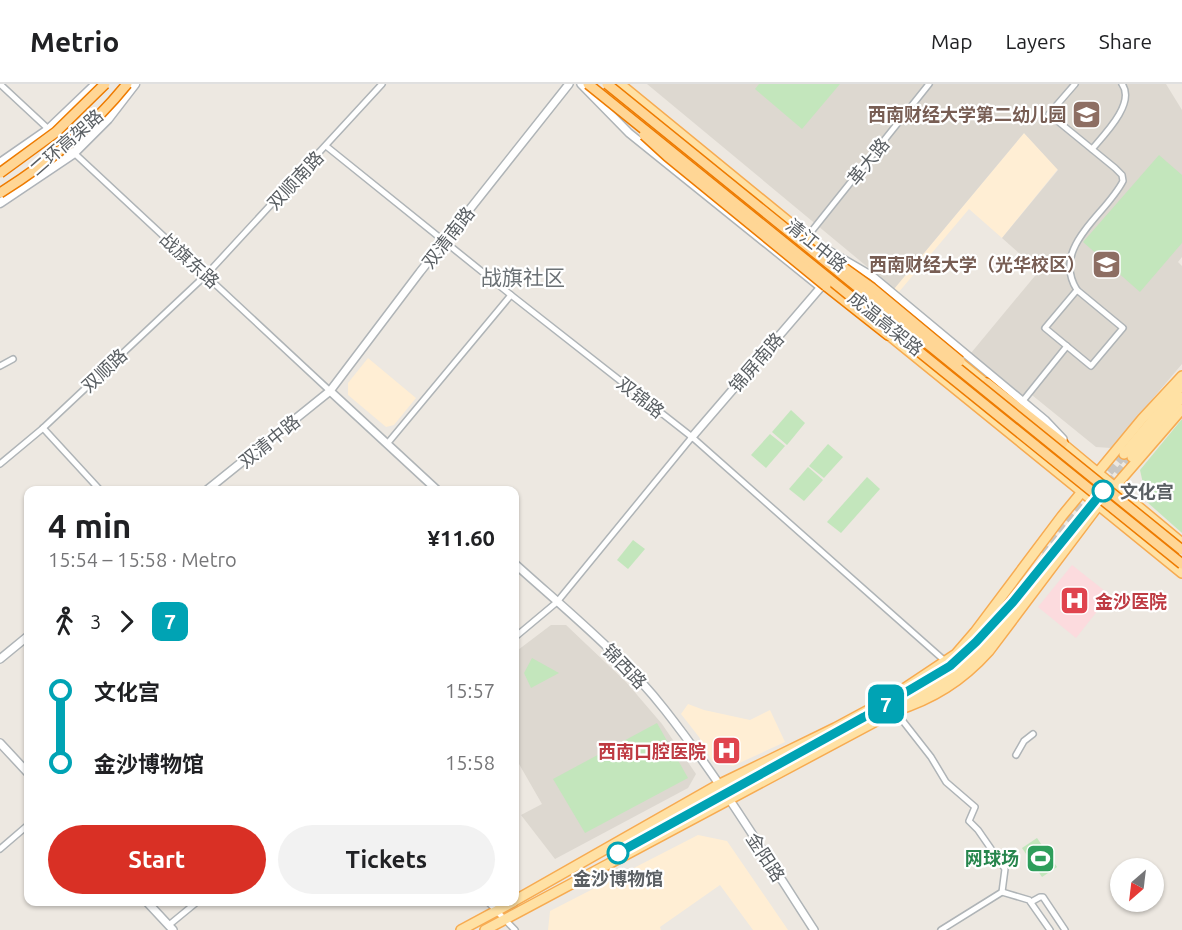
<!DOCTYPE html>
<meta charset="utf-8">
<style>
:root{--surface:#fff;--page:#f2f2f2;--text:#202124;--muted:#757577;--line:#e0e0e0;--accent:#d93025}
body{margin:0;font-family:Ubuntu,"Noto Sans SC",sans-serif;background:var(--page);color:var(--text);height:100vh;display:flex;flex-direction:column;font-size:22px;white-space:nowrap}
*{box-sizing:border-box;margin:0}
p{font-size:20px;color:var(--muted)}
.icon{flex:none;width:33px;height:33px;fill:none;stroke:currentColor;stroke-width:2;stroke-linecap:round;stroke-linejoin:round}
.map{position:relative;flex:1;overflow:hidden}
.panel{position:absolute;left:24px;top:402px;width:495px;height:420px;display:flex;flex-direction:column;background:var(--surface);border-radius:12px;box-shadow:0 2px 4px #0004}
.panel>*{flex:none}
.badge{padding:0 12px;border-radius:9px;font-size:21px;line-height:39px}
.needle{width:39px;rotate:208deg}
.tools{position:absolute;left:1110px;top:774px;display:grid;gap:12px}
.tools a{display:grid;place-items:center;width:54px;height:54px;border-radius:50%;background:var(--surface);box-shadow:0 2px 4px #0004;font-size:30px}
.map>.badge{position:absolute;translate:-50% -50%;box-shadow:0 0 0 3px #fff}
.legs{display:flex;align-items:center;gap:9px;height:66px;padding:0 24px;font-size:20px}
.legs p{margin-inline-start:auto}
.summary{display:flex;align-items:center;justify-content:space-between;height:102px;padding:0 24px}
h1{font-size:33px;font-weight:700;line-height:45px}
.primary-button{display:flex;gap:12px;margin-top:auto;padding:12px 24px}
.primary-button a{flex:1;height:69px;border-radius:36px;background:var(--accent);color:#fff;font-size:24px;font-weight:700;line-height:69px;text-align:center}
.primary-button a+a{background:var(--page);color:var(--text)}
ul{padding:0 24px;list-style:none}
li{display:flex;align-items:center;gap:21px;height:72px;font-size:22px}
li i{display:grid;place-items:center;width:9px;height:100%;margin:0 8px;background:currentColor}
li i::after{content:'';width:15px;height:15px;margin:-8px;border:4px solid;border-radius:50%;background:var(--surface)}
li p{margin-inline-start:auto}
li:first-child i{background:linear-gradient(#0000 50%,currentColor 0)}
li:last-child i{background:linear-gradient(currentColor 50%,#0000 0)}
header{display:flex;align-items:center;gap:36px;box-sizing:border-box;height:84px;padding:0 30px;background:var(--surface);border-bottom:2px solid var(--line)}
header strong{font-size:28px}
nav{display:flex;gap:33px;margin-inline-start:auto;font-size:21px}
.map>svg:first-child{display:block}
.commercial{fill:#ffeed4}
.education{fill:#ddd8d0}
.medical{fill:#fcdbde}
.green{fill:#c3e6bc}
.lines{fill:none;stroke-linecap:round;stroke-linejoin:round}
.primary-tunnel{stroke:#c8c6c2;stroke-width:9;stroke-dasharray:9 4.5;stroke-linecap:butt}
.minor-casing{stroke:#afb4b7;stroke-width:8}
.tertiary-casing{stroke:#afb4b7;stroke-width:10}
.secondary-casing{stroke:#aeb3b8;stroke-width:11}
.primary-casing{stroke:#f7ab51;stroke-width:12}
.trunk-casing{stroke:#ee7b00;stroke-width:12}
.minor{stroke:#fff;stroke-width:5}
.tertiary{stroke:#fff;stroke-width:7}
.secondary{stroke:#fff;stroke-width:8}
.primary{stroke:#ffe1a4;stroke-width:9}
.trunk{stroke:#ffd695;stroke-width:9}
.trunk-bridge-casing{stroke:#ee7b00;stroke-width:12;stroke-linecap:butt}
.trunk-bridge{stroke:#ffd695;stroke-width:9}
.line-1-casing{stroke:#fff;stroke-width:14}
.line-1{stroke:#00a3b4;stroke-width:9}
.stop-1-dot{fill:#fff;stroke:#00a3b4;stroke-width:3}
.labels{text-anchor:middle;dominant-baseline:central;stroke-width:4.5;stroke-linejoin:round;paint-order:stroke}
.education-label{font-size:18px;font-weight:bold;fill:#785e54;stroke:#fff;text-anchor:end}
.street-label{font-size:18px;fill:#5a5f63;stroke:#fff}
.stop-label{font-size:18px;font-weight:bold;fill:#5a5f63;stroke:#fff;text-anchor:start}
.health-label{font-size:18px;font-weight:bold;fill:#be3a42;stroke:#fff;text-anchor:start}
.leisure-label{font-size:18px;font-weight:bold;fill:#27864d;stroke:#fff;text-anchor:end}
.quarter-label{font-size:21px;fill:#6b7175;stroke:#fff}
</style>
<header>
<strong>Metrio</strong>
<nav><a>Map</a><a>Layers</a><a>Share</a></nav>
</header>
<div class="map">
<svg width="1182" height="846" viewBox="0 0 1182 846">
<rect width="100%" height="100%" fill="#ede8e1"/>
<!-- commercial -->
<g class="commercial">
<path d="M1024 49 1058 85 1002 154 969 125 898 209 894 205Z"/>
<path d="M368 274 416 314 394 341 386 343 348 311V299Z"/>
<path d="M688 620 704 626 750 636 770 626 785 658 733 682 712 677 699 653 681 630Z"/>
<path d="M698 751 727 757 788 846H753L720 801 660 843 661 846H548L550 827Z"/>
</g>
<!-- education -->
<g class="education">
<path d="M647 0H1166L1182 26V173L1178 178 1182 182V280L1111 364 1096 363 1027 307 1023 312 971 269 1039 187 1002 154 1058 86 1024 49 894 205Z"/>
<path d="M551 541H566L626 598 662 640 696 690 688 704 555 775 521 731 542 720 515 673 514 569Z"/>
</g>
<!-- medical -->
<path class="medical" d="M1072 481 1110 511 1076 554 1038 523Z"/>
<!-- green -->
<g class="green">
<path d="M759 0H840L802 45 755 5Z"/>
<path d="M1159 71 1182 91V159L1140 208 1083 158Z"/>
<path d="M791 326 805 339 787 361 772 348Z"/>
<path d="M1182 335V449L1147 418 1140 386Z"/>
<path d="M770 350 785 362 766 384 751 371Z"/>
<path d="M828 360 843 373 824 394 809 382Z"/>
<path d="M808 383 823 396 804 417 789 405Z"/>
<path d="M867 393 880 405 841 449 827 438Z"/>
<path d="M633 456 645 465 628 485 617 476Z"/>
<path d="M532 574 559 589 531 604 524 589Z"/>
<path d="M657 639 688 694 585 749 553 695Z"/>
<path d="M1037 754 1057 783 1042 793 1022 764Z"/>
</g>
<g class="lines">
<!-- primary-tunnel -->
<g class="primary-tunnel">
<path d="M1100 398 1124 370"/>
<path d="M1042 469 1092 409"/>
<path d="M1048 473 1130 375"/>
</g>
<defs>
<g id="minor">
<path d="M0 0 330 307"/>
<path d="M1075 0 1049 30 1115 84 1122 91 1123 97C1106 131 1050 163 1077 206"/>
<path d="M326 62 511 211 692 353 945 577"/>
<path d="M1092 65C1104 51 1136 19 1122 0"/>
<path d="M807 153 929 0"/>
<path d="M1077 206 1123 244 1091 282 1045 244Z"/>
<path d="M0 282 13 275"/>
<path d="M1022 318 1067 262"/>
<path d="M43 344 100 406"/>
<path d="M387 360 511 211"/>
<path d="M0 380 42 345 207 190 382 0"/>
<path d="M514 554 557 518 692 353"/>
<path d="M895 627 931 673 946 698 975 723 969 737 978 746 1005 785 1002 808 941 846"/>
<path d="M1016 671 1024 657 1033 650"/>
<path d="M0 765 28 741"/>
<path d="M1002 808 1029 816 1050 846"/>
<path d="M488 818 515 846"/>
<path d="M1031 818 1040 813H1043L1065 846"/>
<path d="M169 841 197 818"/>
</g>
<g id="tertiary">
<path d="M581 0 629 49 819 202"/>
<path d="M829 167 872 192 1045 336 1063 355"/>
<path d="M330 307 437 406"/>
<path d="M692 353 821 203"/>
<path d="M207 406 330 307 420 188 569 0"/>
<path d="M514 479C566 526 622 571 665 626 720 696 766 772 814 846"/>
<path d="M0 575 28 552"/>
<path d="M0 659 28 689"/>
<path d="M147 818 173 846"/>
</g>
<g id="secondary">
<path d="M0 79 49 45 96 0"/>
<path d="M0 119 73 70 108 35 135 0"/>
</g>
<g id="primary">
<path d="M620 0 850 188"/>
<path d="M884 247 1182 489"/>
<path d="M953 273 991 304"/>
<path d="M1057 355 1182 459"/>
<path d="M1124 370 1182 301"/>
<path d="M1132 373 1182 313"/>
<path d="M908 608C940 592 965 572 987 543"/>
<path d="M901 622C920 609 942 601 960 586 996 556 1021 511 1048 473"/>
<path d="M514 817 718 701 835 644 887 616 956 570 975 548 1062 432 1142 335 1182 292"/>
<path d="M461 846 513 818"/>
<path d="M485 846 895 627C933 615 962 597 989 567L1098 422 1182 325"/>
</g>
<g id="trunk">
<path d="M826 202 888 251"/>
<path d="M987 299 1063 359"/>
</g>
</defs>
<!-- minor casing -->
<use href="#minor" class="minor-casing"/>
<!-- tertiary casing -->
<use href="#tertiary" class="tertiary-casing"/>
<!-- secondary casing -->
<use href="#secondary" class="secondary-casing"/>
<!-- primary casing -->
<use href="#primary" class="primary-casing"/>
<!-- trunk casing -->
<use href="#trunk" class="trunk-casing"/>
<!-- minor -->
<use href="#minor" class="minor"/>
<!-- tertiary -->
<use href="#tertiary" class="tertiary"/>
<!-- secondary -->
<use href="#secondary" class="secondary"/>
<!-- primary -->
<use href="#primary" class="primary"/>
<!-- trunk -->
<use href="#trunk" class="trunk"/>
<defs>
<g id="trunk-bridge">
<path d="M588 0 1182 480"/>
<path d="M607 0 1182 466"/>
<path d="M644 51 667 72 826 202"/>
<path d="M0 89 56 48 105 0"/>
<path d="M0 109C48 79 91 45 127 0"/>
<path d="M844 184 872 204 960 277"/>
</g>
</defs>
<!-- trunk-bridge casing -->
<use href="#trunk-bridge" class="trunk-bridge-casing"/>
<!-- trunk-bridge -->
<use href="#trunk-bridge" class="trunk-bridge"/>
</g>
<g class="lines">
<defs>
<path id="line-1" d="M618 769 864 633 950 582 976 558 1013 518 1103 407"/>
</defs>
<!-- line-1 casing -->
<use href="#line-1" class="line-1-casing"/>
<!-- line-1 -->
<use href="#line-1" class="line-1"/>
</g>
<!-- icons -->
<defs>
<symbol id="school-square" viewBox="-11 -11 22 22"><rect x="-9" y="-9" width="18" height="18" rx="4" fill="#8d6e63" stroke="#fff"/><path d="M0-5L7-2L0 1L-7-2ZM-4 1L0 2.5L4 1V4Q0 6-4 4Z" fill="#fff"/></symbol>
<symbol id="university-square" viewBox="-11 -11 22 22"><rect x="-9" y="-9" width="18" height="18" rx="4" fill="#8d6e63" stroke="#fff"/><path d="M0-5L7-2L0 1L-7-2ZM-4 1L0 2.5L4 1V4Q0 6-4 4Z" fill="#fff"/></symbol>
<symbol id="hospital-square" viewBox="-11 -11 22 22"><rect x="-9" y="-9" width="18" height="18" rx="4" fill="#e0444e" stroke="#fff"/><path d="M-5-5h3v3.5h4V-5h3V5h-3V1.5h-4V5h-3Z" fill="#fff"/></symbol>
<symbol id="stadium-square" viewBox="-11 -11 22 22"><rect x="-9" y="-9" width="18" height="18" rx="4" fill="#2e9e5b" stroke="#fff"/><path d="M0-5a6.5 5 0 1 0 0 10a6.5 5 0 1 0 0-10ZM-3.5-1.8h7v3.6h-7Z" fill="#fff"/></symbol>
</defs>
<g fill-rule="evenodd">
<use href="#school-square" x="1070" y="14" width="33" height="33"/>
<use href="#university-square" x="1090" y="164" width="33" height="33"/>
<use href="#hospital-square" x="1058" y="500" width="33" height="33"/>
<use href="#hospital-square" x="710" y="650" width="33" height="33"/>
<use href="#stadium-square" x="1024" y="758" width="33" height="33"/>
</g>
<!-- markers -->
<g class="stop-1-dot">
<circle cx="1103" cy="407" r="10"/>
<circle cx="618" cy="769" r="10"/>
</g>
<g class="labels">
<!-- education labels -->
<g class="education-label">
<text x="1066" y="30">西南财经大学第二幼儿园</text>
<text x="1085" y="180">西南财经大学（光华校区）</text>
</g>
<!-- street labels -->
<g class="street-label">
<text transform="translate(66 58) rotate(-41)">二环高架路</text>
<text transform="translate(868 77) rotate(-51)">革大路</text>
<text transform="translate(295 96) rotate(-47)">双顺南路</text>
<text transform="translate(448 153) rotate(-52)">双清南路</text>
<text transform="translate(817 161) rotate(39)">清江中路</text>
<text transform="translate(190 176) rotate(42)">战旗东路</text>
<text transform="translate(886 239) rotate(39)">成温高架路</text>
<text transform="translate(756 278) rotate(-49)">锦屏南路</text>
<text transform="translate(104 286) rotate(-43)">双顺路</text>
<text transform="translate(641 313) rotate(38)">双锦路</text>
<text transform="translate(269 357) rotate(-39)">双清中路</text>
<text transform="translate(625 582) rotate(46)">锦西路</text>
<text transform="translate(766 773) rotate(57)">金阳路</text>
</g>
<!-- stop labels -->
<g class="stop-label">
<text x="1120" y="407">文化宫</text>
<text x="618" y="794" text-anchor="middle">金沙博物馆</text>
</g>
<!-- health labels -->
<g class="health-label">
<text x="1095" y="517">金沙医院</text>
<text x="706" y="667" text-anchor="end">西南口腔医院</text>
</g>
<!-- leisure labels -->
<g class="leisure-label">
<text x="1019" y="774">网球场</text>
</g>
<!-- quarter labels -->
<g class="quarter-label">
<text x="523" y="193">战旗社区</text>
</g>
</g>
</svg>
<div class="tools">
<a><svg class="needle" viewBox="-14 -14 28 28"><path d="M0-13l5 13h-10z" fill="#e53935"/><path d="M0 13l5-13h-10z" fill="#757577"/></svg></a>
</div>
<b class="badge" style="left:886px;top:620px;background:#00a3b4;color:#fff">7</b>
<section class="panel">
<div class="summary"><div><h1>4 min</h1><p>15:54 – 15:58 · Metro</p></div><b>¥11.60</b></div>
<div class="legs"><svg class="icon" aria-label="walk" viewBox="0 0 24 24"><circle cx="13" cy="4" r="2"/><path d="M13 8l-2 6 4 7M11 14l-3 7M7 12l3-4h3l4 4"/></svg>3<svg class="icon" aria-label="forward" viewBox="0 0 24 24"><path d="M9 5l7 7-7 7"/></svg><b class="badge" style="background:#00a3b4;color:#fff">7</b></div>
<ul>
<li><i style="color:#00a3b4"></i><b>文化宫</b><p>15:57</p></li>
<li><i style="color:#00a3b4"></i><b>金沙博物馆</b><p>15:58</p></li>
</ul>
<div class="primary-button"><a>Start</a><a>Tickets</a></div>
</section>
</div>
